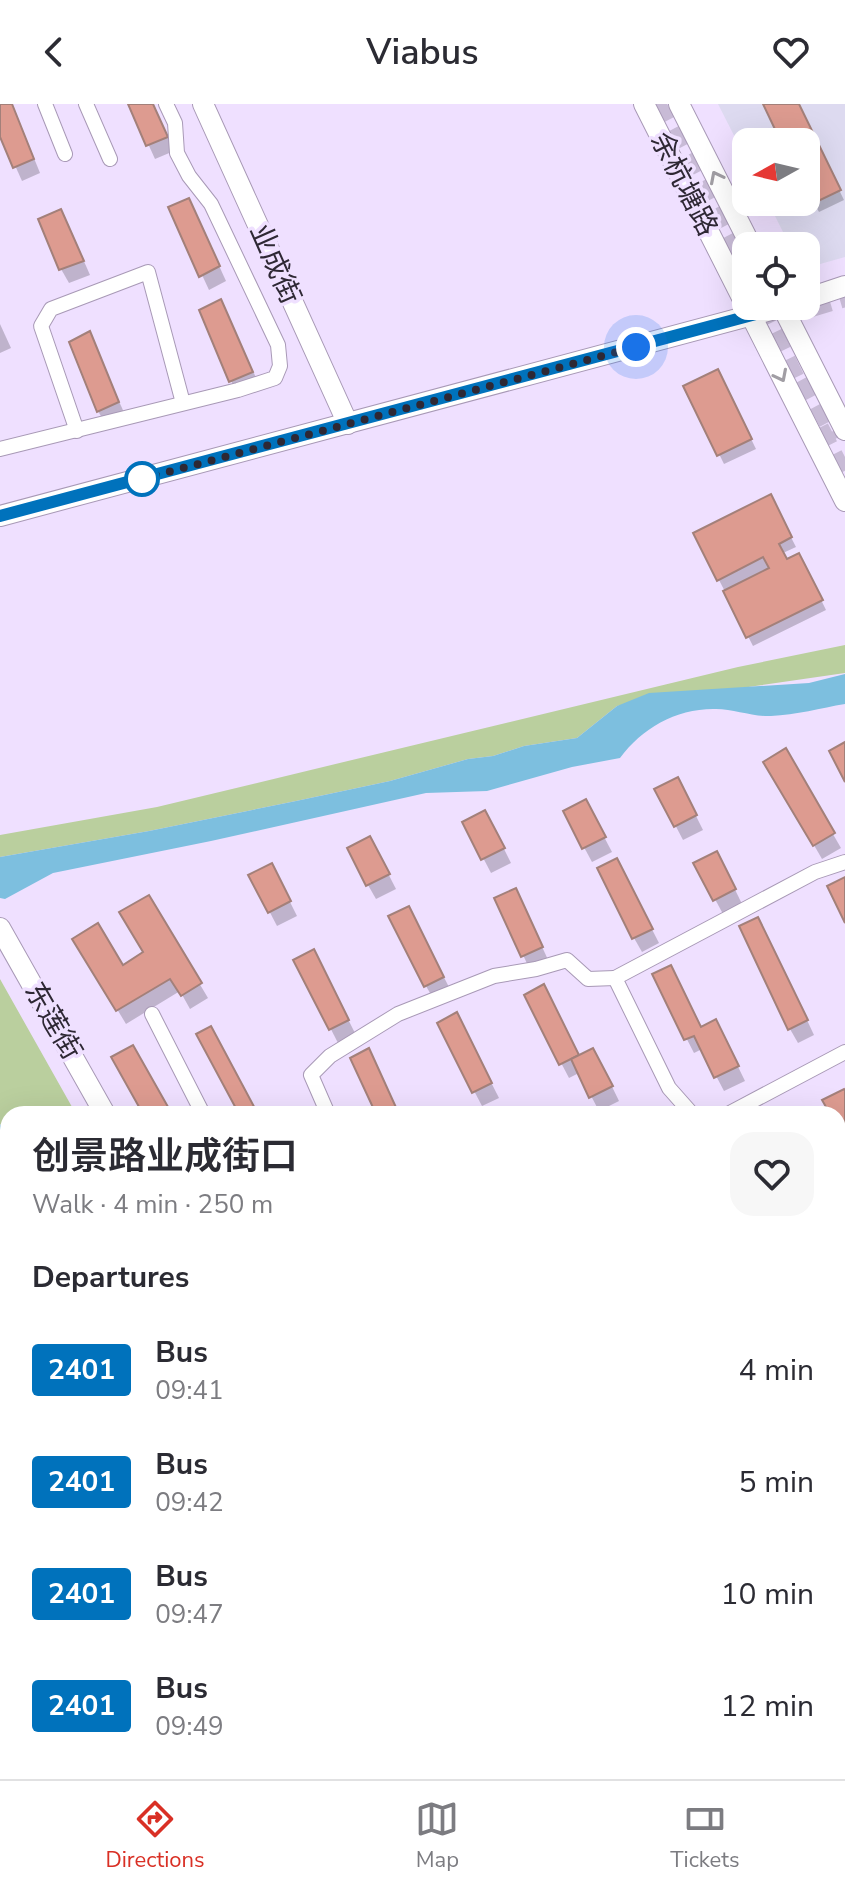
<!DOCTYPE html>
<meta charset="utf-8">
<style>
:root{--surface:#fff;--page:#f7f7f7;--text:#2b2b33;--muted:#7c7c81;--line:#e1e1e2;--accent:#d93025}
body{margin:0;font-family:"Nunito Sans","Noto Sans SC",sans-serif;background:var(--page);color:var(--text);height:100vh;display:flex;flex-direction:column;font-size:30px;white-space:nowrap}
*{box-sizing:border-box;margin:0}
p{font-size:26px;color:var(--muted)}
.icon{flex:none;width:44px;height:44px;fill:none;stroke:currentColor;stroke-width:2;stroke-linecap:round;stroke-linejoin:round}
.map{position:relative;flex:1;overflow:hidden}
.side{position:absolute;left:0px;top:1002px;width:846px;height:674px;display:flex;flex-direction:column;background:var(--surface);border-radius:24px 24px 0 0;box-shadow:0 8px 32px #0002}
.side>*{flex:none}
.badge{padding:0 16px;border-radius:6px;font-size:28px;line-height:52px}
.needle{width:52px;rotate:262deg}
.tools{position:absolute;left:732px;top:24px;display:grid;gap:16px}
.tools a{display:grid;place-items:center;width:88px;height:88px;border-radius:16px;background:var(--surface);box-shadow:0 8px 32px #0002;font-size:40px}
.you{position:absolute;width:40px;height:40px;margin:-20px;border:6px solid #fff;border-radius:50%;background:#1a73e8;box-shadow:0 0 0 12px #1a73e833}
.map>.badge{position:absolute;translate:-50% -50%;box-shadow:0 0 0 4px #fff}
h2{padding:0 32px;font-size:30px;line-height:72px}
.round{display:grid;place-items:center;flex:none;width:84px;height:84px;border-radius:24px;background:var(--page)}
.summary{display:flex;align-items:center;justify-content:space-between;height:136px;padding:0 32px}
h1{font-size:38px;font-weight:600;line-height:60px}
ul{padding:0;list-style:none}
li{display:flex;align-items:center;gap:24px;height:112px;padding:0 32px}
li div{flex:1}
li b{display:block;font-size:30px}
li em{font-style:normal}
li .badge{min-width:88px;font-weight:700;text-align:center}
header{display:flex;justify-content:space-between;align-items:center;height:104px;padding:0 32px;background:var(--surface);font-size:36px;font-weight:600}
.dock{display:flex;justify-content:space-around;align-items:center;height:112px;border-top:2px solid var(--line);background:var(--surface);font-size:22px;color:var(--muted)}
.dock a{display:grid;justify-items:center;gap:4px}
.dock .on{color:var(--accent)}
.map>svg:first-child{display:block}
.commercial{fill:#dddaf0}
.green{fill:#bacf9e}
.water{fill:#7dbfdf}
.shadow{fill:#0003}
.building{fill:#dd9b90;stroke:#a3807a;stroke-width:2}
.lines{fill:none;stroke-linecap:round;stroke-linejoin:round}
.secondary-tunnel{stroke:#c8bbd6;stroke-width:20;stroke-dasharray:20 10;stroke-linecap:butt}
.street-casing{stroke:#a899b6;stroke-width:16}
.secondary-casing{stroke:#a899b6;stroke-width:22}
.street{stroke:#fff;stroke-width:14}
.secondary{stroke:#fff;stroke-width:20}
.oneway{stroke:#a19ea4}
.line-casing{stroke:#fff;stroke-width:18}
.line{stroke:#0072bc;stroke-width:12}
.walk{stroke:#2e2834;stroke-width:8;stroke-dasharray:0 14.4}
.stop-dot{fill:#fff;stroke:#0072bc;stroke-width:4}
.labels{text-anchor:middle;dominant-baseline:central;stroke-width:7;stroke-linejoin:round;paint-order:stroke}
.street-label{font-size:28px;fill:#2e2834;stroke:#efe0ff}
</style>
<header><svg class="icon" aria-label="back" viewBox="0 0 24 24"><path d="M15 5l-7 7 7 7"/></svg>Viabus<svg class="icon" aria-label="heart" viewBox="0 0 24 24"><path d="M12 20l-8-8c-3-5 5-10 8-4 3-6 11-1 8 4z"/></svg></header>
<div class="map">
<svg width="845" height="1675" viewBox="0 0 845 1675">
<rect width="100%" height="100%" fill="#efe0ff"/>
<!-- commercial -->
<path class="commercial" d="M718 0H845V153L806 164V142H790L768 98H806V38H746V55Z"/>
<!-- green -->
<g class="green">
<path d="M845 541V569L617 602 577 634 524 642 493 652 468 655 390 677 296 697 149 727 0 753V731L157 703 738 563Z"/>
<path d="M0 875 76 1010H8V1034L0 1020Z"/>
<path d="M367 1668H442L446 1675H370Z"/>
</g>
<!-- water -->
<g class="water">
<path d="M845 570V600C821 604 796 611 771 612 753 613 734 605 716 605 677 604 642 624 620 654L572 663 487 687 426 689 211 737 53 769 5 795 0 794V753L149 727 296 697 390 677 468 655 493 652 524 642 577 634 617 602 649 589 809 579Z"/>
<path d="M0 1020 8 1034V1136L0 1124Z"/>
<path d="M302 1668H367L370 1675H306Z"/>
</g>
<!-- shadow -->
<g class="shadow">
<path d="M0 0H12L40 69 22 77 0 28Z"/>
<path d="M130 0H153L174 47 155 55Z"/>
<path d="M765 0H797L844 96 819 108 806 84V38H784Z"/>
<path d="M189 96 226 177 209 186 171 104Z"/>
<path d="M68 121 90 171 69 179 61 165Z"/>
<path d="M220 197 260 282 239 291 231 277Z"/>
<path d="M0 220 11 244 0 249Z"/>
<path d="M89 230 126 313 106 321 98 307Z"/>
<path d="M722 276 756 345 724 360 686 283Z"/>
<path d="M775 402 796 443 783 449 787 458 804 461 826 506 753 542 719 476Z"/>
<path d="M785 647 841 744 822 755 766 658Z"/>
<path d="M657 686 685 690 703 726 683 736Z"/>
<path d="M565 708 593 712 612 748 592 758Z"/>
<path d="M465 719 493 723 511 759 491 769Z"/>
<path d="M377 748 396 785 376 795 368 781Z"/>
<path d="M696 760 724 763 742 800 723 810Z"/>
<path d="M624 771 659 839 642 848 634 834Z"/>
<path d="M251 772 279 776 297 812 277 822Z"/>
<path d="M148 793 208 894 190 905 180 887 126 920 75 835 123 863 146 849Z"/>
<path d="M497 795 523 801 549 858 530 866Z"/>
<path d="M416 819 451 887 434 896 426 882Z"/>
<path d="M766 829 814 931 798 939 790 925Z"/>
<path d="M296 857 321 862 356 931 338 939Z"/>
<path d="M654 871 701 925 723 932 745 977 724 987 702 945 694 949Z"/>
<path d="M526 892 579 953 601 960 619 997 599 1007 579 969 569 974Z"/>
<path d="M439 920 464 925 499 994 482 1002Z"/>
<path d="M838 1311 845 1327V1337L838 1341Z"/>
<path d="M838 1540 845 1553V1556L838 1560Z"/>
<path d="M0 1629 8 1642V1654L0 1658Z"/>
<path d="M130 1668H142L144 1671 148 1668H255L260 1675H134Z"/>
</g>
<!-- building -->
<g class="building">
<path d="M0 0H12L34 55 13 64 0 33Z"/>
<path d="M128 0H153L168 33 146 42Z"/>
<path d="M763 0H799L841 86 812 100 806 88V38H781Z"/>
<path d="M189 94 220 162 199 173 168 103Z"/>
<path d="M61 105 84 157 59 166 38 115Z"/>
<path d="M221 195 253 268 229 278 199 206Z"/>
<path d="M90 227 119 298 97 308 69 238Z"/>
<path d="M718 265 752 335 717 352 683 282Z"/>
<path d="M771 390 792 433 779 440 787 455 799 449 823 496 746 534 723 487 769 464 763 453 717 477 693 429Z"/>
<path d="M845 638V678L829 647Z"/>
<path d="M786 644 835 729 813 742 763 658Z"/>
<path d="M678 673 697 711 674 723 654 685Z"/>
<path d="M586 695 606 733 582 745 563 707Z"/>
<path d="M485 706 505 744 481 756 462 718Z"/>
<path d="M370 732 390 770 366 782 347 744Z"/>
<path d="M717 747 736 785 713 797 693 759Z"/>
<path d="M617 754 653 825 632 835 597 764Z"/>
<path d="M272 759 291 797 268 809 248 771Z"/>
<path d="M845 773V819L827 782Z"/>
<path d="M516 784 543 843 521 853 494 794Z"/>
<path d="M149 791 202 879 181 892 170 875 116 907 72 835 98 819 123 861 143 848 119 808Z"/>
<path d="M409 802 444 873 424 883 388 812Z"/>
<path d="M758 813 808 916 788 926 739 822Z"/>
<path d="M314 845 349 916 329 926 293 856Z"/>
<path d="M671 861 701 923 716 915 739 962 714 974 694 932 684 936 652 870Z"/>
<path d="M544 880 579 951 559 961 524 891Z"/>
<path d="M457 908 492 979 472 989 437 919Z"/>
<path d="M211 922 258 1010H239L196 930Z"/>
<path d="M133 941 172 1010H143L111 953Z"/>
<path d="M369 944 399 1010H376L350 954Z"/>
<path d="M593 944 613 982 589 994 571 955Z"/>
<path d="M844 985 845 987V1040L838 1026V1010H830L822 996Z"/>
<path d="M842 1175 845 1180V1225L838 1211V1177Z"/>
<path d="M0 1625 8 1638V1649L0 1653Z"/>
<path d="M8 1667 23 1668 27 1675H3L1 1672Z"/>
<path d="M51 1668H74L77 1675H55Z"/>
<path d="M80 1668H102L106 1675H84Z"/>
<path d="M109 1668H125L126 1671 113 1675Z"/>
<path d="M144 1668H258L262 1675H133Z"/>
</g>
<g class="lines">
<!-- secondary-tunnel -->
<g class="secondary-tunnel">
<path d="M656 0 746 172"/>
<path d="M760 202 803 292"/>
<path d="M783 202 794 208 845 193"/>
<path d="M805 274 837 334"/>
<path d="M819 324 845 375"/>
</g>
<defs>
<g id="street">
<path d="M45 0 65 50"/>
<path d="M86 0 110 55"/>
<path d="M77 327 41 222 51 205 148 168 183 299"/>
<path d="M0 345 238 286 275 274 280 262 278 241 211 100 189 72 177 49 175 19 166 0"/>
<path d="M152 910 203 1010"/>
<path d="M328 1010 311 971 330 952 398 910 494 872 536 865 567 856 588 875 615 874"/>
<path d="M692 1010 669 984 615 874 815 768 845 758"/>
<path d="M728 1010 845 948"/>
<path d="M838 1252 845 1263"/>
<path d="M838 1360 845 1356"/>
<path d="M838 1643 845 1640"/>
<path d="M738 1673 754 1668"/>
</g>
<g id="secondary">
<path d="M203 0 348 320"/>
<path d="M644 0 845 397"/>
<path d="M679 0 751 142"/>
<path d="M806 195 845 182"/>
<path d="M782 202 845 326"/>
<path d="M0 412 786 202"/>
<path d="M0 824 105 1010"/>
<path d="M838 1578 845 1576"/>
<path d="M838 1625 845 1623"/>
<path d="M474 1668 478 1671 513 1668"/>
<path d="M617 1675 642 1668"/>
<path d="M668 1675 691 1668"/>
</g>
</defs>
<!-- street casing -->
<use href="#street" class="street-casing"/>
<!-- secondary casing -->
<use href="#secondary" class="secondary-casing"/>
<!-- street -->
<use href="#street" class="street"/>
<!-- secondary -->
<use href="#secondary" class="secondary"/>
</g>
<!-- one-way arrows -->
<defs><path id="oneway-chevron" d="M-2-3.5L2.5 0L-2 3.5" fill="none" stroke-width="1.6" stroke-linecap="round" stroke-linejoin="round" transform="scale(2)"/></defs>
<g class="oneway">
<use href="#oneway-chevron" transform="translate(716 73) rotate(-117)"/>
<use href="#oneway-chevron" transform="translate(781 272) rotate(63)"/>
</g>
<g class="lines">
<defs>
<path id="line" d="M0 412 786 202"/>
</defs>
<!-- line casing -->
<use href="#line" class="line-casing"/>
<!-- line -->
<use href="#line" class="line"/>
<!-- walk -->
<path class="walk" d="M142 375 636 243"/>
</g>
<!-- markers -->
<circle class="stop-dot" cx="142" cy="375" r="16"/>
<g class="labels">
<!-- street labels -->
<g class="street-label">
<text transform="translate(684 80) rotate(63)">余杭塘路</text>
<text transform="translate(275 160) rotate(66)">业成街</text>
<text transform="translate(53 917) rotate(60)">东莲街</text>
</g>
</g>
</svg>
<div class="tools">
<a><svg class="needle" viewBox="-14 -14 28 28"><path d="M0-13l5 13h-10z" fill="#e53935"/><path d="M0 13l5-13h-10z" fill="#7c7c81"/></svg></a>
<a><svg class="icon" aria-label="locate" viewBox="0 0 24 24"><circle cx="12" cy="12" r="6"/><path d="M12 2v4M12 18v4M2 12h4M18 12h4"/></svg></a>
</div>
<div class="you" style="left:636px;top:243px"></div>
<section class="side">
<div class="summary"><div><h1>创景路业成街口</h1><p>Walk · 4 min · 250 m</p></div><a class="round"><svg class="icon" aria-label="heart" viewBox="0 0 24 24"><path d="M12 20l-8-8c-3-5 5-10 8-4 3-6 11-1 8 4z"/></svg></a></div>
<h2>Departures</h2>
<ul>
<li><span class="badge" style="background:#0072bc;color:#fff">2401</span><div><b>Bus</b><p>09:41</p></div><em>4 min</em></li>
<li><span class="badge" style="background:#0072bc;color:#fff">2401</span><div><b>Bus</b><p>09:42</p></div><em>5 min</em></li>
<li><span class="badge" style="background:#0072bc;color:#fff">2401</span><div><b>Bus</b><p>09:47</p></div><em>10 min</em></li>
<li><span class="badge" style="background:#0072bc;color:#fff">2401</span><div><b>Bus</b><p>09:49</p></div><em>12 min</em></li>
</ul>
</section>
</div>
<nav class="dock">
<a class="on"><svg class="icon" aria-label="directions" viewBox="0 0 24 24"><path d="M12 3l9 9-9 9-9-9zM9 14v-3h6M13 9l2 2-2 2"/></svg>Directions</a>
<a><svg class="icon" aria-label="map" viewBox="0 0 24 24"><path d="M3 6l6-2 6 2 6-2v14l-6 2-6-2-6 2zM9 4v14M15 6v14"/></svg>Map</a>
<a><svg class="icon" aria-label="tickets" viewBox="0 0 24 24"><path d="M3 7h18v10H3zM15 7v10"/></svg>Tickets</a>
</nav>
